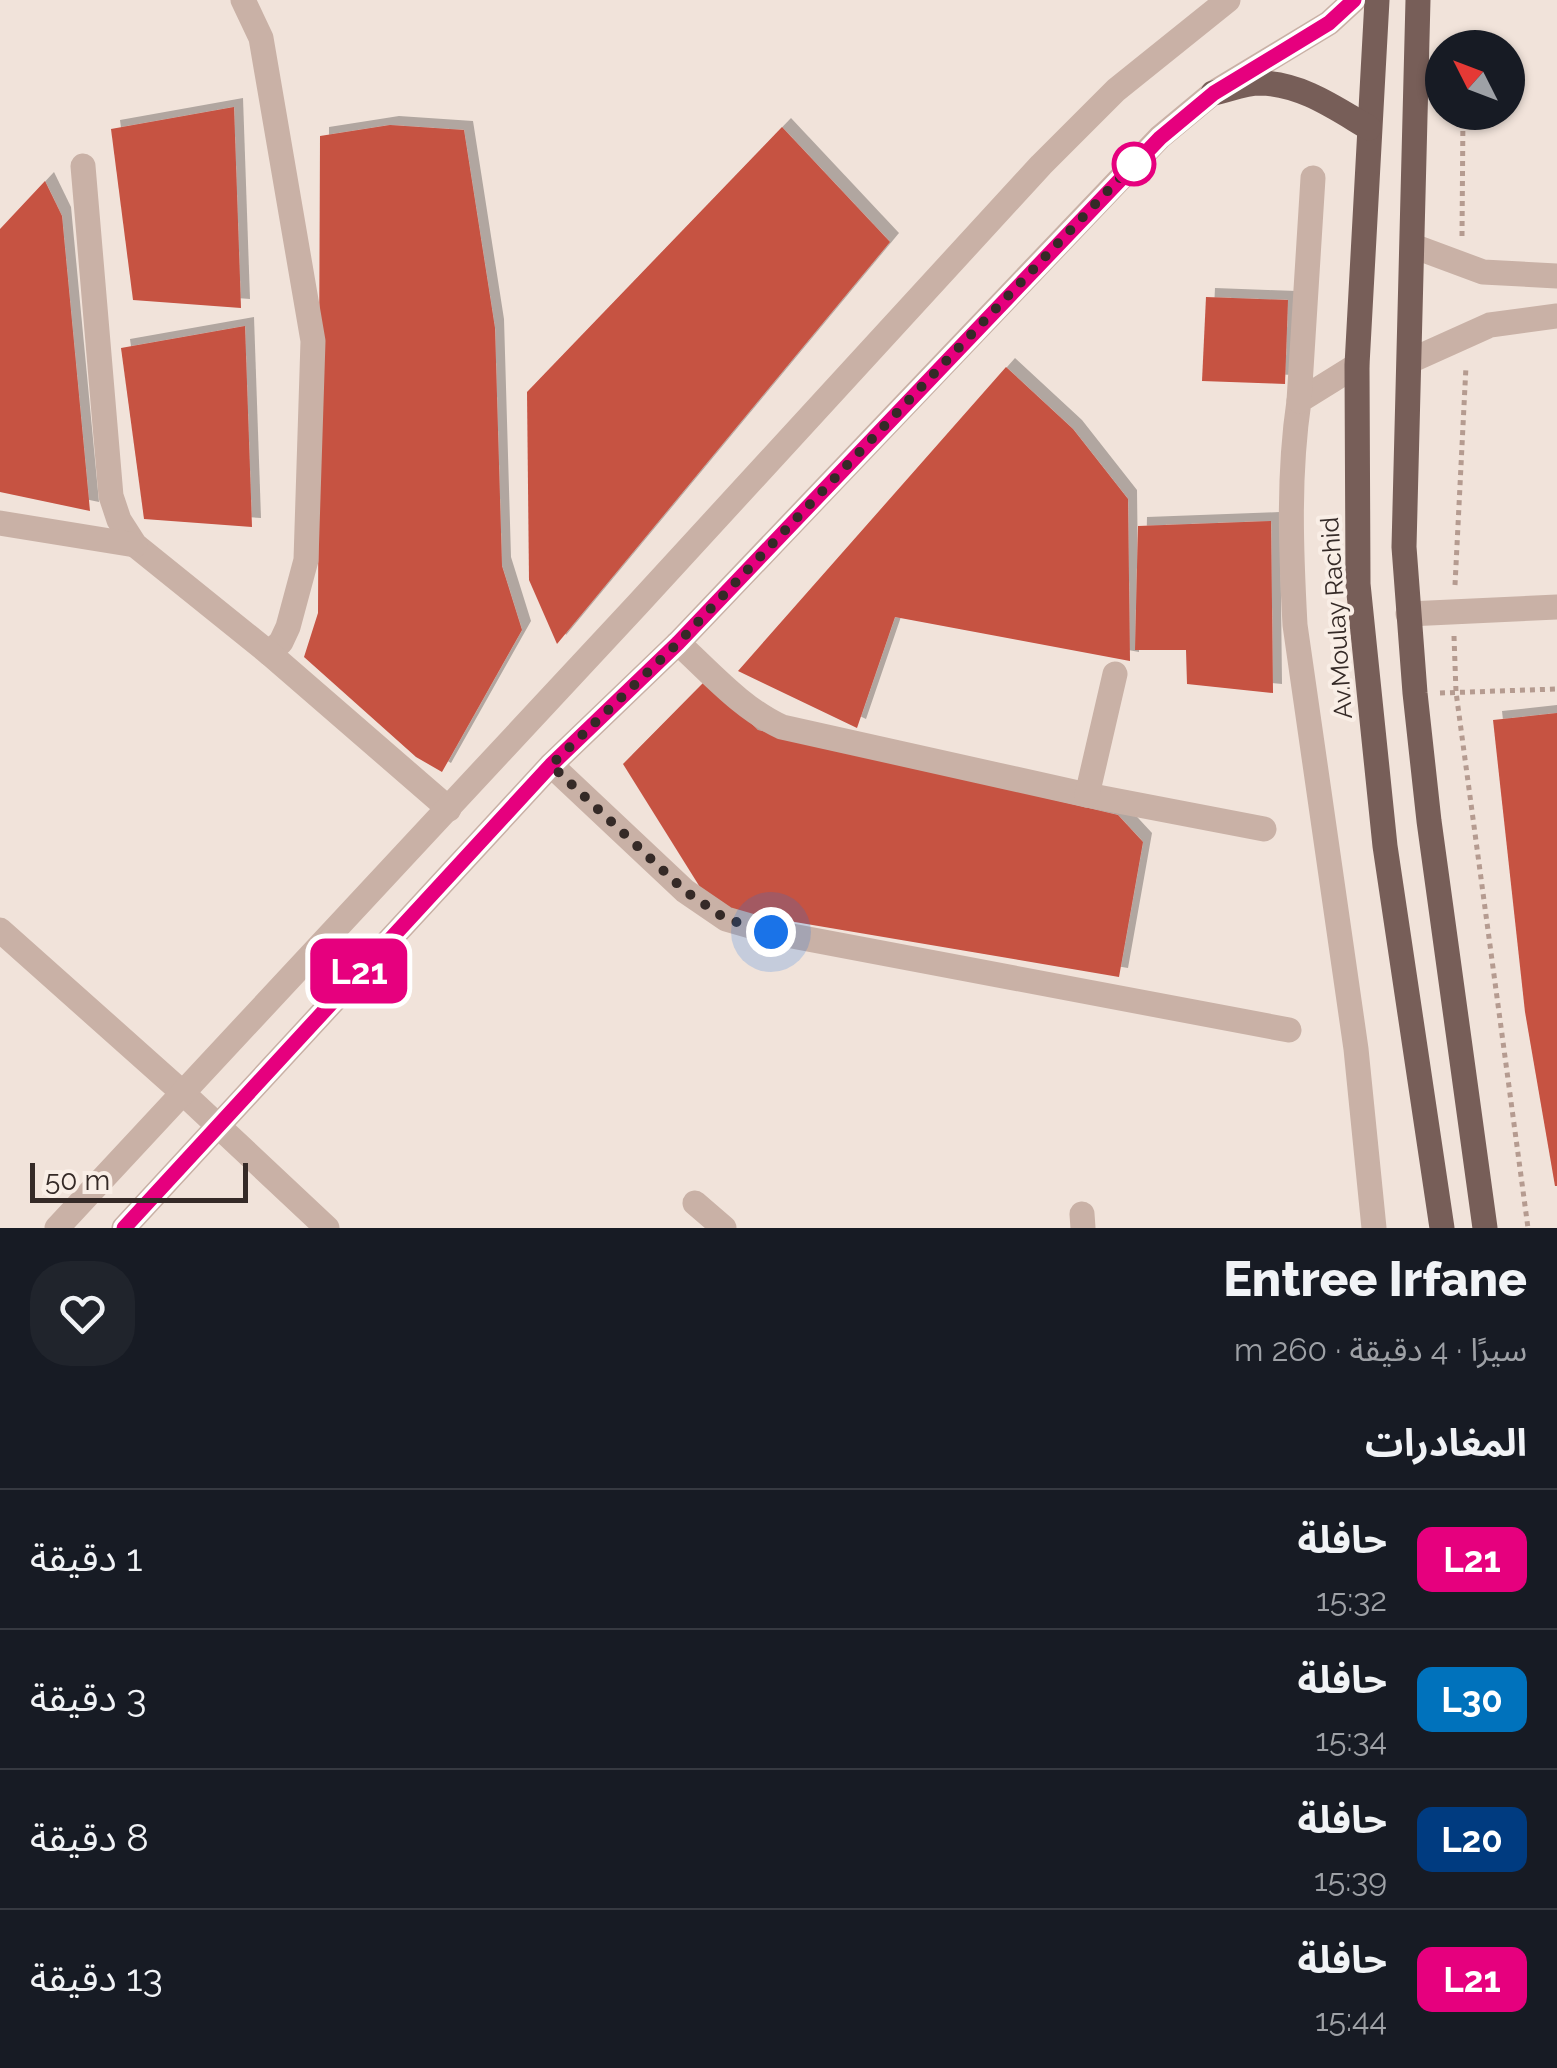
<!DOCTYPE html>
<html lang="ar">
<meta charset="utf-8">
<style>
:root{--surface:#171b24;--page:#20242c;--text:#f1f3f6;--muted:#9ea1a6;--line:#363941}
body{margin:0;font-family:Raleway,"Noto Sans Arabic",sans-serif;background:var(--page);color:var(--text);direction:rtl;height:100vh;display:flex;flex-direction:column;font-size:38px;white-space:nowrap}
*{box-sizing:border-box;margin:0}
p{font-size:32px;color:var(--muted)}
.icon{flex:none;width:55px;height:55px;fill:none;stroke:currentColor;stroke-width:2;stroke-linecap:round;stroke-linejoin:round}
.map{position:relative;height:1228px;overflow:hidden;direction:ltr}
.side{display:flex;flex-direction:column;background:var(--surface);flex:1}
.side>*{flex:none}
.badge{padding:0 20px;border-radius:15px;font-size:35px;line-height:65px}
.needle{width:65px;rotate:312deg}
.buttons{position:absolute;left:1425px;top:30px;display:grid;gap:20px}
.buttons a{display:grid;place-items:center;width:100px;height:100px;border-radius:50%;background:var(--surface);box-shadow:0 2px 8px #0004;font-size:50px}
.scale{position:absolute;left:30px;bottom:25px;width:218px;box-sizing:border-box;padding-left:10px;border:5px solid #352a27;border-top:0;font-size:28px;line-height:35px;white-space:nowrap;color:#352a27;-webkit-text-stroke:8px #f9eee6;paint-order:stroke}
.you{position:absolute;width:50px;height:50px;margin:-25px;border:8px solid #fff;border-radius:50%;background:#1a73e8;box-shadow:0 0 0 15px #1a73e833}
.map>.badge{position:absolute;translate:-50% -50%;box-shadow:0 0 0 5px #fff}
h2{padding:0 30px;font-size:38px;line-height:90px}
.round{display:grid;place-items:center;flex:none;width:105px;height:105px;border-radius:40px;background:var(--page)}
.overview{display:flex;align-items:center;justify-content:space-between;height:170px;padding:0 30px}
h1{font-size:48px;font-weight:800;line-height:75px}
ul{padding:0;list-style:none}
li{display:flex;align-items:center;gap:30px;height:140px;padding:0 30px;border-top:2px solid var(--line)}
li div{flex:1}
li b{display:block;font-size:38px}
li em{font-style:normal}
li .badge{min-width:110px;font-weight:700;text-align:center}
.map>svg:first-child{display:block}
.building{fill:#c65243;filter:url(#shadow)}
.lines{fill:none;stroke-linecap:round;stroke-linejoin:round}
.path{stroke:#b59b90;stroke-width:5;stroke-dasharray:5 5;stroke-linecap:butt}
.minor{stroke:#c9b1a6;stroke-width:25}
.major{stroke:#775e58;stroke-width:25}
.line-casing{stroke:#fff;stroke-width:22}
.line{stroke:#e6007e;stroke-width:15}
.walk{stroke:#352a27;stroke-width:10;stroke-dasharray:0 18}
.stop-dot{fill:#fff;stroke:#e6007e;stroke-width:5}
.labels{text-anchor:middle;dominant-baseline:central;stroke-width:8;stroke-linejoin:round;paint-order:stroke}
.street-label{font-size:25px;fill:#352a27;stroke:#f9eee6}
</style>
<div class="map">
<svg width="1557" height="1228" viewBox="0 0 1557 1228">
<defs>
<filter id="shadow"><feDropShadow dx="9" dy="-9" stdDeviation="0" flood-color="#0004"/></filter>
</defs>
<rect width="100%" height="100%" fill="#f1e3da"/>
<!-- building -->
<g class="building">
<path d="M234 107 241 308 133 300 111 129Z"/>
<path d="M390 125 464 130 495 328 502 566 522 630 442 772 416 757 304 657 318 613 320 136Z"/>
<path d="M782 127 890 242 557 644 529 580 527 392Z"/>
<path d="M45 181 62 216 90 511 0 492V229Z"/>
<path d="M1206 297 1288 300 1285 384 1202 381Z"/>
<path d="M245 326 252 527 144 519 121 348Z"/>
<path d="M1006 367 1073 429 1128 499 1130 661 895 617 857 728 738 671Z"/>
<path d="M1271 521 1273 693 1187 684 1186 650H1135L1138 526Z"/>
<path d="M706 680 758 730 1118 815 1143 842 1119 977 713 908 623 764Z"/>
<path d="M1557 713V1186H1555L1525 1012 1493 720Z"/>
</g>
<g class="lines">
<!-- path -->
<g class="path">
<path d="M1463 48V37"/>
<path d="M1462 236 1463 112"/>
<path d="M1455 585 1466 366"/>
<path d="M1454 636 1456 692 1528 1228"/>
<path d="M1440 693 1557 689"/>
</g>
<!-- minor -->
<g class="minor">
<path d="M243 0 261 38 313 341 306 560 288 627 281 642 269 653"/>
<path d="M83 166 111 496 119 520 135 545 269 653 449 809"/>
<path d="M1413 246 1483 272 1557 276"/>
<path d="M1410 361 1490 325 1557 316"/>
<path d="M1357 365 1299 401C1288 475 1291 551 1295 625L1356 1049 1374 1228"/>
<path d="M1299 401 1313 178"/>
<path d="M0 523 135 545"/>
<path d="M1408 614 1557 607"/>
<path d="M678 643C710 672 742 709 782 727L1087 795 1264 829"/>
<path d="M551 765 685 891 726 919 771 932 1289 1030"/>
<path d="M1087 795 1115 674"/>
<path d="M0 930 184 1094 327 1228"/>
<path d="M695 1203 724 1228"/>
<path d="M1082 1214 1083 1228"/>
<path d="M57 1228 638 604 1041 165 1116 90 1228 0"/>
<path d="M124 1228 551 765 678 643 1160 137 1213 93 1329 23 1354 0"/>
</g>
<!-- major -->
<g class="major">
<path d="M1377 0 1357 365 1358 584 1385 846 1442 1228"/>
<path d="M1418 0 1404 547 1415 693 1429 821 1485 1228"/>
<path d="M1213 93C1228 90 1245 83 1260 83 1302 84 1335 108 1369 128"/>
</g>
</g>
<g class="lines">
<defs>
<path id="line" d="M124 1228 551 765 678 643 1160 138 1214 93 1329 23 1354 0"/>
</defs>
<!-- line casing -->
<use href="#line" class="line-casing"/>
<!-- line -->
<use href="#line" class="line"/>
<!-- walk -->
<path class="walk" d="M771 932 726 919 685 891 551 765 678 643 1139 158 1134 164"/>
</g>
<!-- markers -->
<circle class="stop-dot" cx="1134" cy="164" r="20"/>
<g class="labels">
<!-- street labels -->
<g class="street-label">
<text transform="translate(1336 618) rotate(-94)">Av.Moulay Rachid</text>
</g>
</g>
</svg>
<div class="buttons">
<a><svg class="needle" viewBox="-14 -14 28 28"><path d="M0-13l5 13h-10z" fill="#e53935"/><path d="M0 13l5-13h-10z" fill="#9ea1a6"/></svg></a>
</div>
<div class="scale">50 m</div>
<div class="you" style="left:771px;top:932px"></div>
<b class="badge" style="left:359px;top:971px;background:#e6007e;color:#fff">L21</b>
</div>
<section class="side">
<div class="overview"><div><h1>Entree Irfane</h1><p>سيرًا · 4 دقيقة · 260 m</p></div><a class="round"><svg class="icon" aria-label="heart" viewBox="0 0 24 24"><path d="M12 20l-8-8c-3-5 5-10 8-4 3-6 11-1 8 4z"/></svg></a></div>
<h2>المغادرات</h2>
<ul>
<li><span class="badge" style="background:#e6007e;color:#fff">L21</span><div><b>حافلة</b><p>15:32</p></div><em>1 دقيقة</em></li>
<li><span class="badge" style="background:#0072bc;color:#fff">L30</span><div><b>حافلة</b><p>15:34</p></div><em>3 دقيقة</em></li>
<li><span class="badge" style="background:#003b80;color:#fff">L20</span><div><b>حافلة</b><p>15:39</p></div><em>8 دقيقة</em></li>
<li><span class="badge" style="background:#e6007e;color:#fff">L21</span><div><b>حافلة</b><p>15:44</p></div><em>13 دقيقة</em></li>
</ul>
</section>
